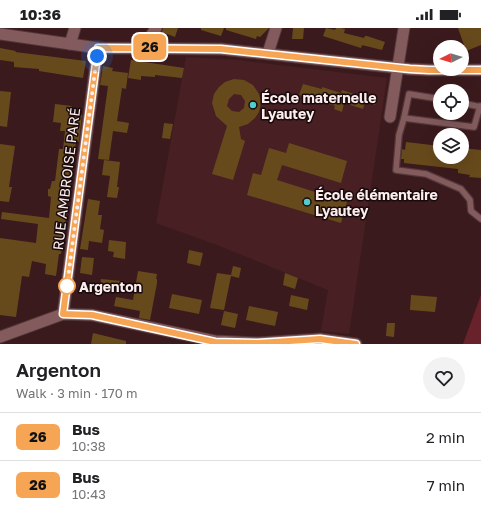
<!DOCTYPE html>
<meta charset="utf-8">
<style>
:root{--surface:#fff;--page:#f2f2f2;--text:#202124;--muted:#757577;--line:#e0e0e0}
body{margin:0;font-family:"Golos Text",sans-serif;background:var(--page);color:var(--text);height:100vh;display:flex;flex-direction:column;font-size:15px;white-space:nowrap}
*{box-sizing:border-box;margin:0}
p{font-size:13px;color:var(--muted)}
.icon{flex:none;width:22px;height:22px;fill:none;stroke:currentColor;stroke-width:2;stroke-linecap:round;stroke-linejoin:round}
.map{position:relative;height:316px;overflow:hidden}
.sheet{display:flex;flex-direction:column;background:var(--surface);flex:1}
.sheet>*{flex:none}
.badge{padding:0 8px;border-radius:6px;font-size:14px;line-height:26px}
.needle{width:26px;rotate:265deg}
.controls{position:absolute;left:433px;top:12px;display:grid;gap:8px}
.controls a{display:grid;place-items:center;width:36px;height:36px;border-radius:50%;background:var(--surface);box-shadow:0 4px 16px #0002;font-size:20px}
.you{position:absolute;width:20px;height:20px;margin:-10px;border:3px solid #fff;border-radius:50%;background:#1a73e8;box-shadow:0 0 0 6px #1a73e833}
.map>.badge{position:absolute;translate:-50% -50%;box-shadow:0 0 0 2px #fff}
.round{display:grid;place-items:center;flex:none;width:42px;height:42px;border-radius:21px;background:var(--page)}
.overview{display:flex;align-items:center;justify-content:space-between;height:68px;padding:0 16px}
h1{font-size:19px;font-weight:600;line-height:30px}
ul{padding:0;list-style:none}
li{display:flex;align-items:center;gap:12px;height:48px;padding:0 16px;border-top:1px solid var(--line)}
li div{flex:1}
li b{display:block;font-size:15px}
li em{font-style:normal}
li .badge{min-width:44px;font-weight:700;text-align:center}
.status{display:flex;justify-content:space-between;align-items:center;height:28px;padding:0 20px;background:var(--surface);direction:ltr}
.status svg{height:11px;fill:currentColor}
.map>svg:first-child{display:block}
.built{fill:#481f23}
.green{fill:#68222b}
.building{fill:#674a1c;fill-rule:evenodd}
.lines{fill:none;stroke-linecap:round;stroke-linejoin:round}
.lane-casing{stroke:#51363a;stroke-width:8}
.street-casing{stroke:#51363a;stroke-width:13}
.lane{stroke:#835b5d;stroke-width:5.5}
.street{stroke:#835b5d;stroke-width:11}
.line-casing{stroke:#fff;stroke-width:9}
.line{stroke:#f6a554;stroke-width:6}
.walk{stroke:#fcedee;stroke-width:4;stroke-dasharray:0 7.2}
.poi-dot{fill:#52cdcd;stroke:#190a0b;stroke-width:1.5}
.stop-dot{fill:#fff;stroke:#f6a554;stroke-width:2}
.labels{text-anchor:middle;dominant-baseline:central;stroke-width:3;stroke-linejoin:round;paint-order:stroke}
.poi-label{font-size:14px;font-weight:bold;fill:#fcedee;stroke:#190a0b;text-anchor:start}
.street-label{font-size:14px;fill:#fcedee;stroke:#190a0b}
.stop-label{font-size:14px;font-weight:bold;fill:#fcedee;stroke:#190a0b;text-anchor:start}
</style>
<div class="status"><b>10:36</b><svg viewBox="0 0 49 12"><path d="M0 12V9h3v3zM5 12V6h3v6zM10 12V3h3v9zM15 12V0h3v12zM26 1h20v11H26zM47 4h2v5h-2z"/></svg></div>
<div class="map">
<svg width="481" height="316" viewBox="0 0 481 316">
<rect width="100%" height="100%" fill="#3b1a1d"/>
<!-- built -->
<path class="built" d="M186 29 238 32 387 50 349 306 321 303 328 262 217 217 156 195Z"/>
<!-- green -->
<path class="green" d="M481 267V316H463Z"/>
<!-- building -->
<g class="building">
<path d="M163 0H178L175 9 162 4Z"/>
<path d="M201 0H224L221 8 201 2Z"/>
<path d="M226 0H269L260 9 257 8 256 11 226 2Z"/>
<path d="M293 0H304L303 11H292Z"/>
<path d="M326 0 335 2 336 0H341L345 1 344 5 364 10 365 8H367L385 14 382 22 362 17 363 14 361 20 323 8Z"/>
<path d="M458 0H481V17L466 23Z"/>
<path d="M0 20 16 23 15 24 86 33 83 50 39 43V41L14 39V34L0 32Z"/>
<path d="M131 32 184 40 182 50 155 47V49L141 48V52L128 50Z"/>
<path d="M103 38 113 40 112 43 128 45 126 61 122 60 117 93 129 95 127 105 113 103 109 132 98 131 108 58 100 57Z"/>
<path d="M234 51 244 52 253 57 259 66 261 74 259 84 255 90 248 96 239 99 241 111 245 113 233 152 212 146 227 98 216 88 212 75 214 66 219 59 225 54ZM234 66 241 67 245 73 244 80 239 84 232 83 227 78 229 71Z"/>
<path d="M303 56 322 61V59L341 65 342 62 360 68 361 65 377 70 375 77 365 74 363 81 344 75 342 84 334 81 335 78 299 67Z"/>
<path d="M0 63 11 64 7 99 0 98Z"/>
<path d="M55 76 72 78 71 86 82 87 79 114 76 113 62 219 61 226H59L56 248 45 246 46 236 32 233 29 249 22 248 16 289 0 287V210L36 215 38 196 1 191 2 184 49 190 51 169 48 168V161H50L52 153H55L59 121H63L65 103H60L61 95 53 94Z"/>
<path d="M164 95 173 96 170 111 162 110Z"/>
<path d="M406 114 440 118V129H462V120L481 122V150L469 149 470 147 458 145V141L404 135V131H401L402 121 405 122Z"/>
<path d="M289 115 347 133 341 155 282 137 277 152 347 174 341 195 247 167 253 145 261 147 269 120 286 125Z"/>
<path d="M0 116 15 118 9 159H12L9 174 0 173Z"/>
<path d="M104 132 120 134 117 159H119L117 170 107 169 110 148 102 147Z"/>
<path d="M88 171 100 173 98 187H102L100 201 104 202 102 215 89 213 88 222 80 221Z"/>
<path d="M109 212 126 214 125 231 113 229 114 224 108 223Z"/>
<path d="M189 222 203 225 200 238 187 235Z"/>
<path d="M82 229 94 230 92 247 80 245Z"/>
<path d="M233 238 241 240 239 250 231 248 224 282 210 280 217 245 231 247Z"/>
<path d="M138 243 157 246 156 251H157V255L150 292 139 290 140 283 114 278 116 269 133 272Z"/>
<path d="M285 245 298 250 295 261 283 257Z"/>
<path d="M101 251 121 253 119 264 100 261Z"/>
<path d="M172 266 202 272 199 286 169 280Z"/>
<path d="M291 267 309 271 307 282 289 278Z"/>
<path d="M411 267 437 269 435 284 410 282Z"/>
<path d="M249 278 278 284 275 298 246 292Z"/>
<path d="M224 283 238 286 235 300 221 297Z"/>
<path d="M387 295H395L394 309 386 308Z"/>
<path d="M93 305 126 313V316H91Z"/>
</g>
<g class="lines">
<defs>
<g id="lane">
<path d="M440 71 409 66 404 90 474 99 480 78"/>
<path d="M462 75 481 79"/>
<path d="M404 90 399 107 396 142 426 146 461 161 470 172 471 183 481 191"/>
</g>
<g id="street">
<path d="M0 6 98 20 221 21 409 41 429 42H481"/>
<path d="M70 16 75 0"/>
<path d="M146 19 149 11 156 0"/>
<path d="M268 25 276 0"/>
<path d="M390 89 404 0"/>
<path d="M63 286 98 20"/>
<path d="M0 309 63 286 92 287 215 313 258 315 320 311 356 316"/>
</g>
</defs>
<!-- lane casing -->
<use href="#lane" class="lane-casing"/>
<!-- street casing -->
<use href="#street" class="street-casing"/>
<!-- lane -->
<use href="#lane" class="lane"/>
<!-- street -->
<use href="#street" class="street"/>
</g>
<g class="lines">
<defs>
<path id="line" d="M356 316 320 311 258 315 215 314 92 287 63 286 98 20 221 21 410 41 429 42H481"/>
</defs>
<!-- line casing -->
<use href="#line" class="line-casing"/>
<!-- line -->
<use href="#line" class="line"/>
<!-- walk -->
<path class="walk" d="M67 258 97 28"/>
</g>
<!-- markers -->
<g class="poi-dot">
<circle cx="253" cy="77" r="4"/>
<circle cx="307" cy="174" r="4"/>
</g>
<circle class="stop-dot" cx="67" cy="258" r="8"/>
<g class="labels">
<!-- poi labels -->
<g class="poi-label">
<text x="261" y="69">École maternelle<tspan x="261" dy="16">Lyautey</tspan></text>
<text x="315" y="166">École élémentaire<tspan x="315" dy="16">Lyautey</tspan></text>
</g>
<!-- street labels -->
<g class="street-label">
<text transform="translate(66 151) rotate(-83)">RUE AMBROISE PARÉ</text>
</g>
<!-- stop labels -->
<g class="stop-label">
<text x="79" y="258">Argenton</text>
</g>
</g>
</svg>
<div class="controls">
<a><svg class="needle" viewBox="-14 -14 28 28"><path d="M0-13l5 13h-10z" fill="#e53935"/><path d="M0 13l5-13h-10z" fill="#757577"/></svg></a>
<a><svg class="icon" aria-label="locate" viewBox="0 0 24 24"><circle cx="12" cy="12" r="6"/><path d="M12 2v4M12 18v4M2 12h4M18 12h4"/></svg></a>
<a><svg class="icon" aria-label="layers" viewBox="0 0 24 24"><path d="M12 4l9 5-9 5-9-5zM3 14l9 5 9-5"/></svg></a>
</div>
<div class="you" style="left:97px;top:28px"></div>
<b class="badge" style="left:150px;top:19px;background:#f6a554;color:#111">26</b>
</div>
<section class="sheet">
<div class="overview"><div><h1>Argenton</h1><p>Walk · 3 min · 170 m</p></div><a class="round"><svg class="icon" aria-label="heart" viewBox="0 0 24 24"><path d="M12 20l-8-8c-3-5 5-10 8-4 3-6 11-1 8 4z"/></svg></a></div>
<ul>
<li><span class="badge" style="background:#f6a554;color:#111">26</span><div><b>Bus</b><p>10:38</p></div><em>2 min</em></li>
<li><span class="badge" style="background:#f6a554;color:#111">26</span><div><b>Bus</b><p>10:43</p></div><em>7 min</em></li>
</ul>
</section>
